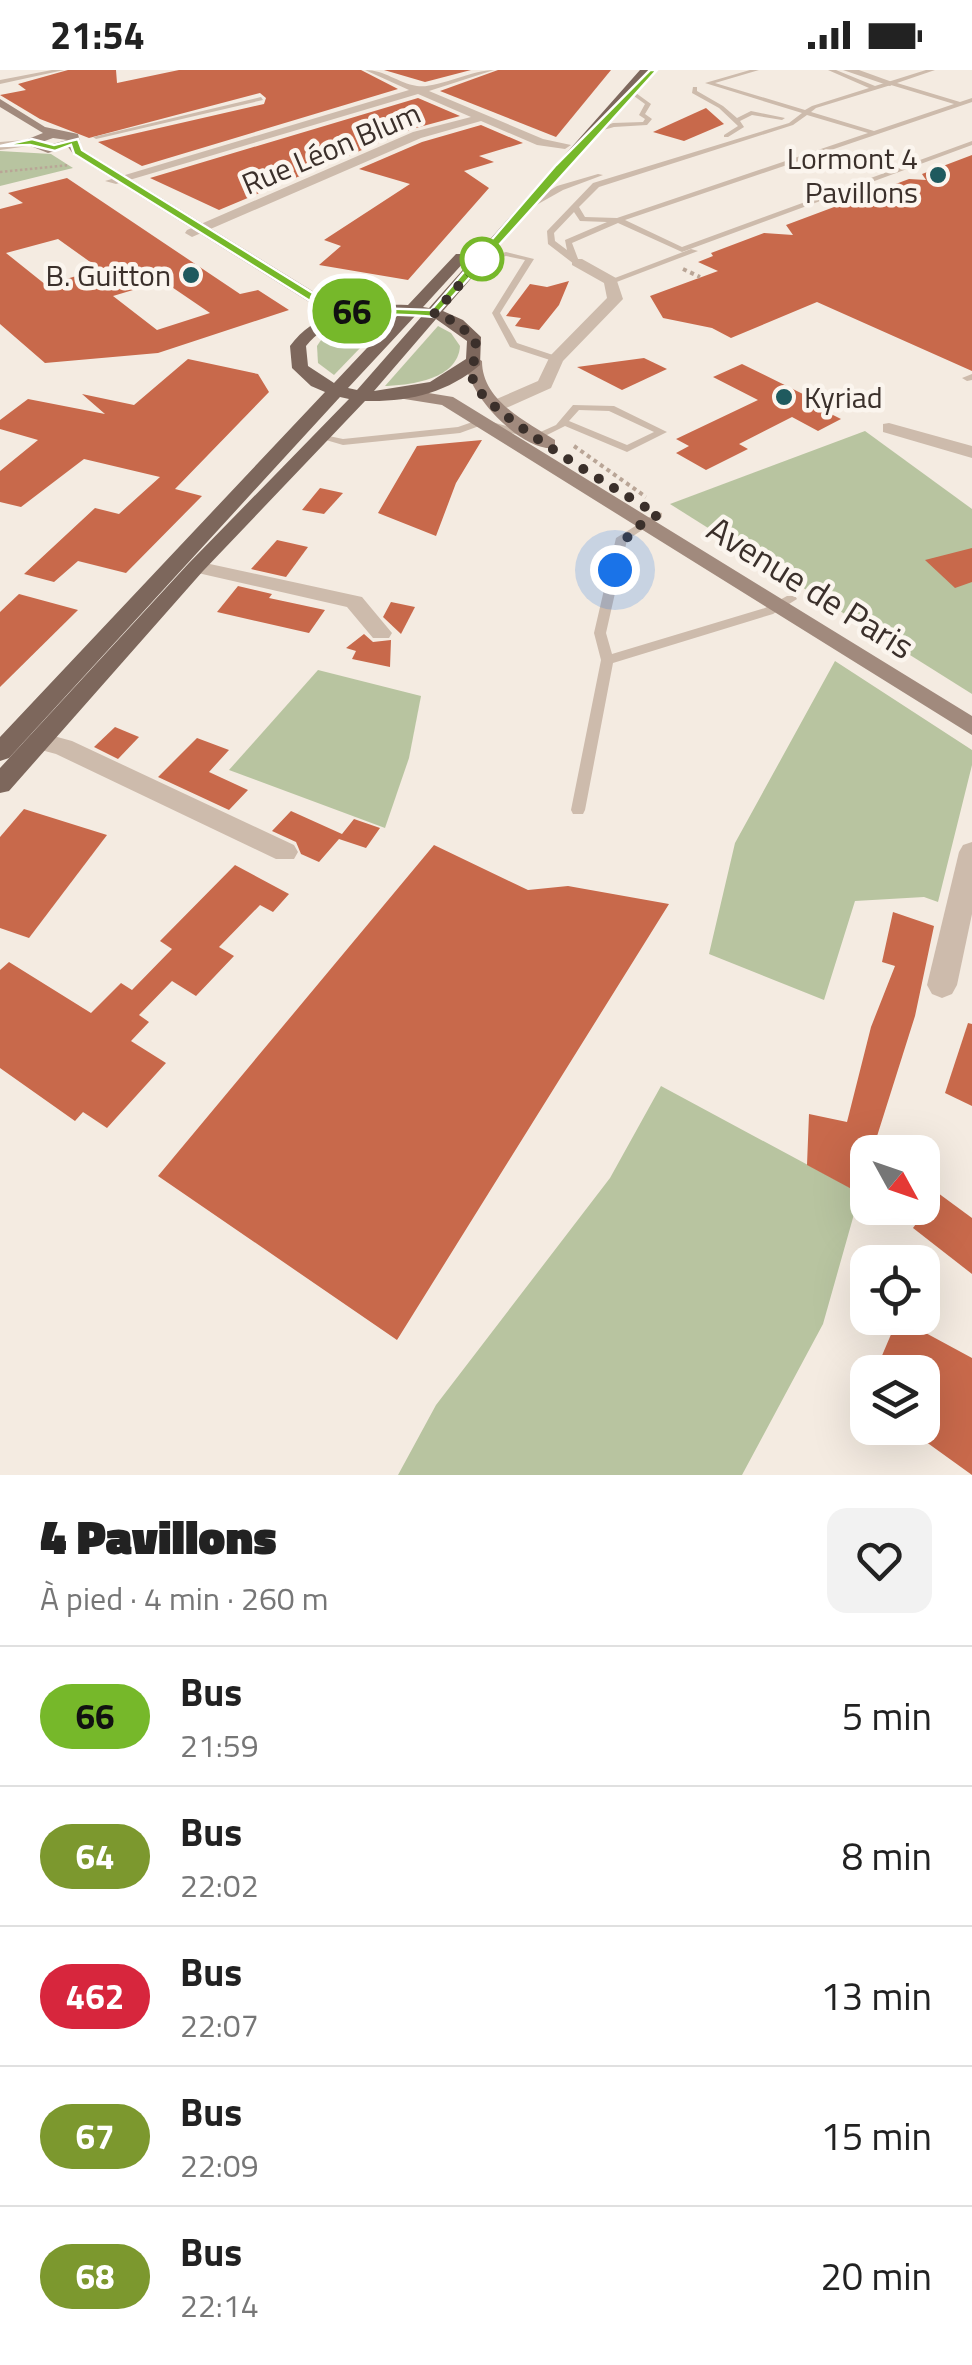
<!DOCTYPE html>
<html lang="fr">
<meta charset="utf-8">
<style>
:root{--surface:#fff;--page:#f2f2f2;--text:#222;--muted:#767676;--line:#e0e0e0}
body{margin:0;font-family:"Titillium Web",sans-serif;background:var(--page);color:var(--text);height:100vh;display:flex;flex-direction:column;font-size:38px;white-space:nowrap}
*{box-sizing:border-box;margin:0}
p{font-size:32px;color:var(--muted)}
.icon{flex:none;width:55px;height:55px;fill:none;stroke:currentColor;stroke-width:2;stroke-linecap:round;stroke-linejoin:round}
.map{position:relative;height:1405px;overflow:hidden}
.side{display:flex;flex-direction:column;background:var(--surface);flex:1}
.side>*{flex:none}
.badge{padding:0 20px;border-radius:32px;font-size:35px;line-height:65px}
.needle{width:65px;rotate:130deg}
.controls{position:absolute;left:850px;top:1065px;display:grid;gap:20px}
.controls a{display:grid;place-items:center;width:90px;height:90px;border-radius:20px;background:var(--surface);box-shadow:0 10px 40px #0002;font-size:50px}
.you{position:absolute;width:50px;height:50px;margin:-25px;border:8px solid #fff;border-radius:50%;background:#1a73e8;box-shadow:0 0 0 15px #1a73e833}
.map>.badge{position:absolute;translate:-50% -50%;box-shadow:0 0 0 5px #fff}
.round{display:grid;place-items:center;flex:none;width:105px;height:105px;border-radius:20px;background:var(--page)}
.summary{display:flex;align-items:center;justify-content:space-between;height:170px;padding:0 40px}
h1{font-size:48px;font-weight:800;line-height:75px}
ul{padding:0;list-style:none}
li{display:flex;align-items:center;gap:30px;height:140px;padding:0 40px;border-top:2px solid var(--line)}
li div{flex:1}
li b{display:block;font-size:38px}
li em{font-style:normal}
li .badge{min-width:110px;font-weight:700;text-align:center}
.status{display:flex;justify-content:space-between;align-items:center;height:70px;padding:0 50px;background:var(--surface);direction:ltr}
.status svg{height:28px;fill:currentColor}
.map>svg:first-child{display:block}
.green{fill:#b8c4a0}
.building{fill:#c8694b;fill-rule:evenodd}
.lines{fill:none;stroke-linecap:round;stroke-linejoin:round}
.path-far1{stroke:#b9a596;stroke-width:2.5;stroke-dasharray:2.5 2.5;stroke-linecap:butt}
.path{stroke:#b9a596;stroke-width:4;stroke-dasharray:4 4;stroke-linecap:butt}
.lane{fill:#cdbbac;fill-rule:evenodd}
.street{fill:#cdbbac;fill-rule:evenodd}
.secondary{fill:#a18a7d;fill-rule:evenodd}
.primary{fill:#7d675c;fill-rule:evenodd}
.line{fill:#76b82a;stroke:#fff;stroke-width:2.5}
.walk{stroke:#3b302b;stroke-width:10;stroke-dasharray:0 18}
.poi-dot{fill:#1f5a5e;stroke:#fbf5ee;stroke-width:4}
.stop-dot{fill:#fff;stroke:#76b82a;stroke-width:5}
.labels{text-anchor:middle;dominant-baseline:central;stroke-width:9;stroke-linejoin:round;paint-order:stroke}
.far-street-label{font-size:30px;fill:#3b302b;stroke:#fbf5ee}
.far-poi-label{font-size:30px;fill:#3b302b;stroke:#fbf5ee;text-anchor:end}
.street-label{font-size:35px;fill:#3b302b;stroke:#fbf5ee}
</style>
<div class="status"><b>21:54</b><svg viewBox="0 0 49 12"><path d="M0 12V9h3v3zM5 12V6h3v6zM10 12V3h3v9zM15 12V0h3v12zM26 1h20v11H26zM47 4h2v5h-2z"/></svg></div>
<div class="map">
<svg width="972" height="1405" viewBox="0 0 972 1405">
<rect width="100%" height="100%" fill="#f4ebe1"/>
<!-- green -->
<g class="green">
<path d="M0 81 51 84 73 98 0 116Z"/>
<path d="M390 247 334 305 318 293 317 276C332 251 363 248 390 247Z"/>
<path d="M438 256 451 263 460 276C458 309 412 315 385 316Z"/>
<path d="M865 361 972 439V624L670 434Z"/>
<path d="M835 591 972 680V695L938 832 924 827 855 831 824 930 709 884 735 773Z"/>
<path d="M318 600 421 626 409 688 385 758 229 700Z"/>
<path d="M661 1016 860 1123 823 1254 742 1405H398L436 1335 610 1108Z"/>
</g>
<!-- building -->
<g class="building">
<path d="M68 0H116L117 13 179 0H361L398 19 142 96 98 72 264 34 266 28 260 23 89 68 40 49 0 25 26 20 18 14Z"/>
<path d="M384 0H471L425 12Z"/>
<path d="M498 0H611L556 67 440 21Z"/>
<path d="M418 28 460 46 412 59 219 140 150 108Z"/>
<path d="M706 38 724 54 684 71 653 62Z"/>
<path d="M481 55 523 73 479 86 494 92 464 101 489 118 408 210 319 195 341 176 324 170 410 114 359 99 422 72Z"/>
<path d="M972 85V301L817 232 731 268 712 258 663 248 650 226 718 201 698 192 713 186 711 183 764 163 793 165 786 155 909 109 926 110 922 104Z"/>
<path d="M67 108 240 224 258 220 289 240 158 283 45 293 0 254V139L23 133 8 123ZM58 169 100 199 46 215 6 183ZM163 211 210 243 157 260 113 226Z"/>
<path d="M569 211 559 235 539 260 515 256 521 248 506 246 530 214 547 217Z"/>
<path d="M644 288 667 299 622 320 577 297Z"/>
<path d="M188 289 258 304 269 322 175 419 202 426 126 503 78 491 54 512 24 504 95 438 119 444 160 407 84 389 21 437 0 432V401L38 370 0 359V350L28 329 105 344 82 324 134 335Z"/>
<path d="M742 294 813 329 807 332 841 349 818 361 792 347 739 374 748 379 706 400 676 383 689 376 676 369 758 330 713 307Z"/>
<path d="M482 370 456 413 436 466 378 443 417 376Z"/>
<path d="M320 418 343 423 324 444 302 440Z"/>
<path d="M277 470 308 477 286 507 251 499Z"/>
<path d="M972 478V512L955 518 925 490Z"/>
<path d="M238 516 272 524 269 528 325 540 309 563 217 542Z"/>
<path d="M19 524 78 540 0 617V542Z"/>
<path d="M391 532 415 537 401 564 383 547Z"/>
<path d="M364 564 373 572 391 570 390 597 352 589 356 581 346 578Z"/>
<path d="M115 657 139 667 118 689 94 677Z"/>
<path d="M197 668 229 680 209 702 248 720 229 740 158 707Z"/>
<path d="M24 739 107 765 29 868 0 858V767Z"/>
<path d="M291 741 342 764 354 749 380 758 366 778 339 769 319 792 301 784 296 772 272 761Z"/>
<path d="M434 775 528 820 568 816 669 834 397 1270 158 1106Z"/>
<path d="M235 795 289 824 273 842 260 835 219 877 234 886 196 926 172 911 139 945 149 952 131 971 166 993 107 1058 83 1042 75 1051 0 998V900L9 892 91 943 121 913 132 920 172 879 160 871Z"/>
<path d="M893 842 934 856 915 946 872 1082H868L859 1123 807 1095 809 1044 847 1052 871 957 895 896 882 892Z"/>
<path d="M968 953 972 954V1036L945 1023Z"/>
<path d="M938 1123 972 1148V1204L913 1158Z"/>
<path d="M898 1248 972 1288V1405L922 1369V1302H875Z"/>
</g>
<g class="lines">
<!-- path-far1 -->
<path class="path-far1" d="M0 102 69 95"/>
<!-- path -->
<g class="path">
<path d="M683 199 700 207"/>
<path d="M574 376 646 427"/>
</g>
<!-- lane -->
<g class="lane">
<path d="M52 0H64L0 14V10Z"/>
<path d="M750 0H759L715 13 805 40 812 36 869 18 828 0H836L875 16 926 0H935L897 13 960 32 972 28V32L625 150 682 177 972 71V75L682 182 618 153 572 173 580 194H574L548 174 547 161 593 113 789 53 802 43 705 13ZM891 15 954 34 874 61 811 42 816 38ZM807 45 868 63 617 148 585 147 579 137 599 117 793 55ZM574 142 580 151 607 152 565 170 567 180 555 171 554 163Z"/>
<path d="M693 17H697V21L723 36 737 48 751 41 785 48 782 50 752 45 740 51 744 57 728 67H724V65L738 56 719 38 692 23Z"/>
<path d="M629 18 651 34 645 44 652 49 647 55 614 57 589 64V62L613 53 643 52 645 49 639 45 645 34 627 21Z"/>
<path d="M261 27 263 30 96 69 93 67Z"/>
<path d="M598 104 603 105 563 120 531 138 524 136 557 116Z"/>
<path d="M691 179 698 181 614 213 607 211Z"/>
<path d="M506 182 534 189 500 243 517 273 559 287V291H553L510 277 492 243 525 190 506 186 480 193 476 191Z"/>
<path d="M972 304V310L967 311 962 308Z"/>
<path d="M573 335 614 336 667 362 627 382 565 356 537 370 482 355 460 363 343 375 319 368 324 365 343 369 458 357 481 349 536 364 556 355ZM579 340 609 341 654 362 627 375 569 351Z"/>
<path d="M658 442 662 443V447L627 470 606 563 612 584 765 538 787 526H795L797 529 773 544 613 593 585 740 583 744H573L571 740 601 590 594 563 616 468Z"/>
</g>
<!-- street -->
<g class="street">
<path d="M365 0C385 0 398 13 417 16 436 19 471 0 494 0L429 21 543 69 571 75 565 79 537 75 481 51 421 68 192 167 185 163 187 160 413 62 471 47 418 24 116 114 105 111 409 20Z"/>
<path d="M843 0H859L895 13 890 16Z"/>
<path d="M36 69V75L0 80V72Z"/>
<path d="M572 189H582L616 208 623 229 563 291 551 318 504 339H492V331L538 311 550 286 607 228 604 213 572 195Z"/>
<path d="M889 353 972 376V388L883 362V354Z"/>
<path d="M196 491 362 527 392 563 389 568H373L347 537 189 501 186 497Z"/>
<path d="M39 662 72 671 294 775 298 782 294 789H276L56 684 30 677 27 671 30 665Z"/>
<path d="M972 772V844L957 915 952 924 942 928 932 924 927 915 959 782 963 775Z"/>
</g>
<!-- secondary -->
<g class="secondary">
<path d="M0 29 45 57 78 64 82 79 327 230 368 241 360 246 317 237 74 85 68 77 48 83 28 75V69L43 63 0 37ZM53 68 67 70 49 75 42 72Z"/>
<path d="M474 286 482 291C482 331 526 351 555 370V378C523 383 465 323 466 291Z"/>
<path d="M404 319 453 327 972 646V665L442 335 398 328V320Z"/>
</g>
<!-- primary -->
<path class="primary" d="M640 0H651L443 241 463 250 481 267 480 295C447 323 409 332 365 331L203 501 9 721 0 723V698L189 493 349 329 340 327 9 688 0 691V667L325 322 311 316 292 298 290 276C317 239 364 233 408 235L456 184H466V190L423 237 429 238ZM399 244 334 313 308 296 306 276C328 248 366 243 399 244ZM416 245 422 246 357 320 348 318ZM436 249 467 271 466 289 430 312 374 321Z"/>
</g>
<!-- line -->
<path class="line" d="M650 0H657L434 247C395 242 355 248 318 236L74 84 71 75 55 81 30 75 0 76 32 69 54 75 78 69 82 80 326 231 344 237 431 240 556 95Z"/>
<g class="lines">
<!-- walk -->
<path class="walk" d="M482 189 434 244 456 252 475 270C479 286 467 300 475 315 495 349 620 421 658 445 629 459 622 469 615 500"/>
</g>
<!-- markers -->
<g class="poi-dot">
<circle cx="938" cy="105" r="10"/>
<circle cx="191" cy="205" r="10"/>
<circle cx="784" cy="327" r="10"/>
</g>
<circle class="stop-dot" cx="482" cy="189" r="20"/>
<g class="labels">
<!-- far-street labels -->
<g class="far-street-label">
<text transform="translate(331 78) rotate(-23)">Rue Léon Blum</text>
</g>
<!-- far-poi labels -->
<g class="far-poi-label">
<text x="918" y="88">Lormont 4<tspan x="918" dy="34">Pavillons</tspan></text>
<text x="171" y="205">B. Guitton</text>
<text x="804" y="327" text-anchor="start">Kyriad</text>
</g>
<!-- street labels -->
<g class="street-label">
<text transform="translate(811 517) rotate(32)">Avenue de Paris</text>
</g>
</g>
</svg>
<div class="controls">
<a><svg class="needle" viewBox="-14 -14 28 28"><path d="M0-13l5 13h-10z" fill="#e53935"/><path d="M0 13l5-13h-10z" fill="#767676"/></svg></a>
<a><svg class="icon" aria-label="locate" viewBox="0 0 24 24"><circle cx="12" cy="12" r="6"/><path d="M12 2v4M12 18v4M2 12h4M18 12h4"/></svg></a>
<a><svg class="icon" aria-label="layers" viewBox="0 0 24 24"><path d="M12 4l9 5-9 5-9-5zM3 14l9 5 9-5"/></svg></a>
</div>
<div class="you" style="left:615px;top:500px"></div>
<b class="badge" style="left:352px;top:241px;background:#76b82a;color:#111">66</b>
</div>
<section class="side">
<div class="summary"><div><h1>4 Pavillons</h1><p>À pied · 4 min · 260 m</p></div><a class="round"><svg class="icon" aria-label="heart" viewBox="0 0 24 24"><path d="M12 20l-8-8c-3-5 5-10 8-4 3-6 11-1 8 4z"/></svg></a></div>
<ul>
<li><span class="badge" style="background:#76b82a;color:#111">66</span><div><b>Bus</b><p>21:59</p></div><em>5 min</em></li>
<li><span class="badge" style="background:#7c982e;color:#fff">64</span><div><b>Bus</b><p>22:02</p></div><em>8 min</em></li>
<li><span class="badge" style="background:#d7263d;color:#fff">462</span><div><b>Bus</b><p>22:07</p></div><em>13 min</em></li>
<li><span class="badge" style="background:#7c982e;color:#fff">67</span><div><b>Bus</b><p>22:09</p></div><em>15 min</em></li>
<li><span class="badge" style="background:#7c982e;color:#fff">68</span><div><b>Bus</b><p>22:14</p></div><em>20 min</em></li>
</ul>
</section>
